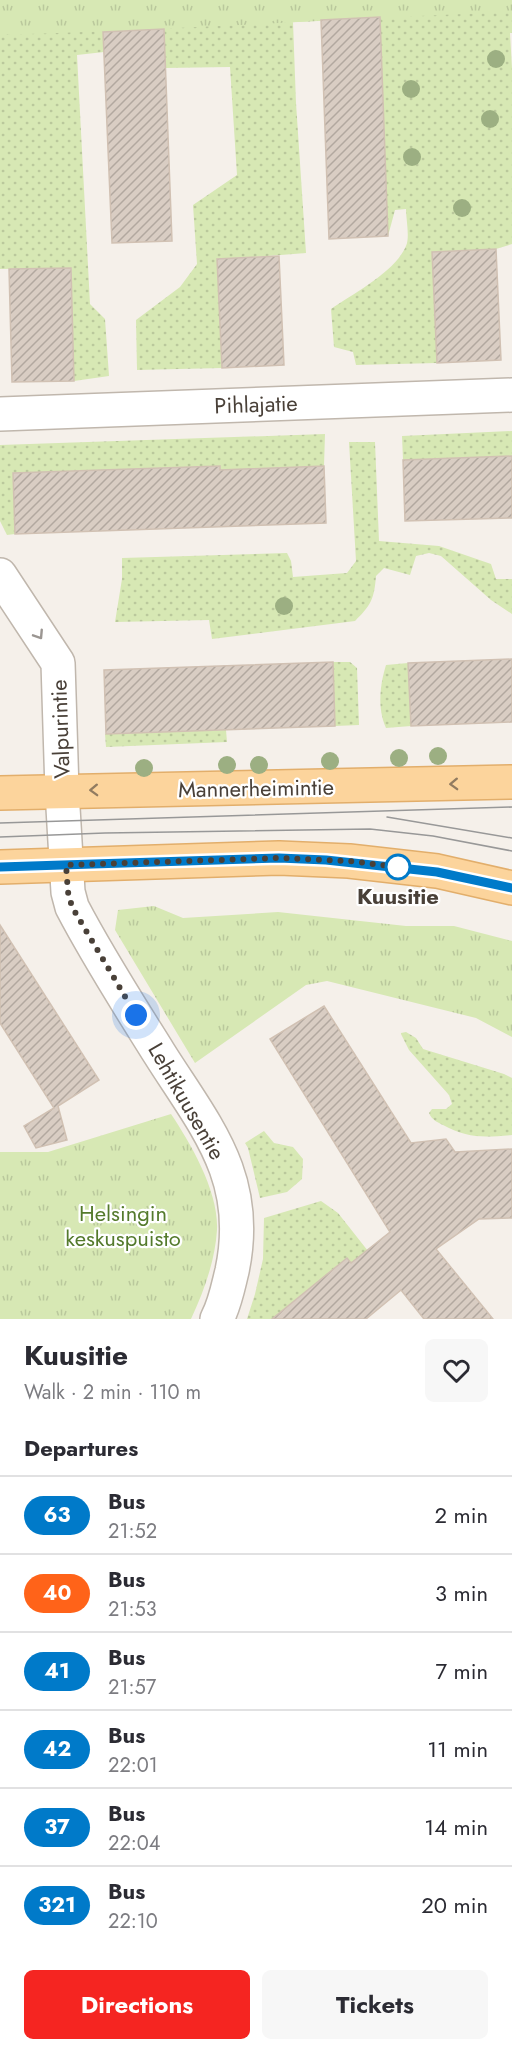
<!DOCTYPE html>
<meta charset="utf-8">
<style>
:root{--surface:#fff;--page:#f7f7f7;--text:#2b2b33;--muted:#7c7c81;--line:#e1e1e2;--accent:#f52521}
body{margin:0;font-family:Jost,sans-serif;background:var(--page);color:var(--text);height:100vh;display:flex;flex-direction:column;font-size:22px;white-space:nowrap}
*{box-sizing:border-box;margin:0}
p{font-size:20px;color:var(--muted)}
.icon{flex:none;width:33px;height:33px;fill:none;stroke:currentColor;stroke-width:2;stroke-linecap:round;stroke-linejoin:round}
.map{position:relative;height:1319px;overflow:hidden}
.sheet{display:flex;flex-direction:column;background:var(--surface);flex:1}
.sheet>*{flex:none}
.badge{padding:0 12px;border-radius:20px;font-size:21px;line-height:39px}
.you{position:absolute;width:30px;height:30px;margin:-15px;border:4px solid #fff;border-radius:50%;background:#1a73e8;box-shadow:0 0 0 9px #1a73e833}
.map>.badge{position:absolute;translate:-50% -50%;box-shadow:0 0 0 3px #fff}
h2{padding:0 24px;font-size:22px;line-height:54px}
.round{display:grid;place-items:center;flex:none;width:63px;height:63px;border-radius:9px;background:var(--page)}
.headline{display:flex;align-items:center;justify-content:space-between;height:102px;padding:0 24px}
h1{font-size:28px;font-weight:700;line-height:45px}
.primary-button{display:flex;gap:12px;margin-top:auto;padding:12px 24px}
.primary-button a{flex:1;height:69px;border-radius:9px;background:var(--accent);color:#fff;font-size:24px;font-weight:700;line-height:69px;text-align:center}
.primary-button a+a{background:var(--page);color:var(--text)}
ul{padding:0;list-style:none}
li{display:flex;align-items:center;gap:18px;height:78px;padding:0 24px;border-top:2px solid var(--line)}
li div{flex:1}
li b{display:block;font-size:22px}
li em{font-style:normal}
li .badge{min-width:66px;font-weight:700;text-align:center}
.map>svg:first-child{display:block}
.grass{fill:url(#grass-dots)}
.park{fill:url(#park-tufts)}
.building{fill:url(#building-hatch);stroke:#d1c1b3;stroke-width:1.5}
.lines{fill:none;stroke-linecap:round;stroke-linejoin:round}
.minor-casing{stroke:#c0b7ad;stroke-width:36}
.primary-casing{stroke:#e2ae6b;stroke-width:36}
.minor{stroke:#fff;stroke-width:33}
.primary{stroke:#fcd49c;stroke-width:33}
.tram{stroke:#989898;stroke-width:1.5}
.tree{fill:#9caf82}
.oneway{stroke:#9b9692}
.oneway2{stroke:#917b60}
.line-casing{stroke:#fff;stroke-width:14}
.line{stroke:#007ac9;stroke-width:9}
.walk{stroke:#494038;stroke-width:6;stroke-dasharray:0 10.8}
.stop-dot{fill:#fff;stroke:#007ac9;stroke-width:3}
.labels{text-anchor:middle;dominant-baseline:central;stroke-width:4.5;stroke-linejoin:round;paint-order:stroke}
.street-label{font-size:22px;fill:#494038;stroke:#fff}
.stop-label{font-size:22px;font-weight:bold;fill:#494038;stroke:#fff}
.park-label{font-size:22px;fill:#547a2c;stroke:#fff}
</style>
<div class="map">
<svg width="512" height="1319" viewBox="0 0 512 1319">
<defs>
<pattern id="grass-dots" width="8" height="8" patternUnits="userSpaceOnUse" patternTransform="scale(1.5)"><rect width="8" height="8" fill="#d7e8b4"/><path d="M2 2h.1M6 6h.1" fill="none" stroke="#bac89c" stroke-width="1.8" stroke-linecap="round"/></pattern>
<pattern id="park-tufts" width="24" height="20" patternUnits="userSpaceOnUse" patternTransform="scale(1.5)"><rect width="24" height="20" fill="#d7e8b4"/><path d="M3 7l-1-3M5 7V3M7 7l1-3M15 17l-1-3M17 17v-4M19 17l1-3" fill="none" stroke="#bac89c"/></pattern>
<pattern id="building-hatch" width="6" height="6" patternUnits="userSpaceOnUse" patternTransform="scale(1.5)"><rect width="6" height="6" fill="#d9cdc3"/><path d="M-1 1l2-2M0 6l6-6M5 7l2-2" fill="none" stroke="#b2a89f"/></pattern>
</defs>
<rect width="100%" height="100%" fill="#f5f0ea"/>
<!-- grass -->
<g class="grass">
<path d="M180 0H512V33H510L512 68V244L496 249 432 252 437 363 356 365 353 352 334 347 331 309C354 293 395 272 406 246 410 237 406 219 406 209L395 210 388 236 380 18 274 23 293 22 296 103 306 253 217 260 222 368 137 370 136 320 180 287 197 264 193 205 237 175 230 67 165 68 104 52 77 55 90 304 105 319 109 376 74 381 71 268 0 269V5Z"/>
<path d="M512 431V456L403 460 402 436Z"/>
<path d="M325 434 324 466 220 470 219 466 14 473 15 534 7 535 0 521V445Z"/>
<path d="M349 442H375L379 541 439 546 491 564 496 579H512V614L491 600 441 556 429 553 416 556 410 575 384 568 376 576C374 600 371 605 355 621L212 639 209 620 115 622 122 579V558L287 553 291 561 293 577 347 573 356 561Z"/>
<path d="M333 662H350L357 668 359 725 335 726Z"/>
<path d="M408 663 411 726 386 728C377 709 380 684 386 665Z"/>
<path d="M226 730 227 742 106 747 105 734Z"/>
<path d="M406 1032 416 1038 423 1049 504 1074 512 1078V1135C485 1137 468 1139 443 1125 437 1122 432 1120 429 1113L432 1109H446L452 1104 449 1095 409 1050 401 1034V1033Z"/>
<path d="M264 1131 274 1143 293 1147 303 1159 302 1179 287 1192 260 1198 248 1148 245 1143Z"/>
<path d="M321 1201 338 1213 368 1251 353 1265 347 1258 272 1319H247L255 1294 263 1259 264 1218Z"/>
</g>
<!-- park -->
<g class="park">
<path d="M0 0H512V12C341 19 171 30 0 35Z"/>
<path d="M154 906 183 918 278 912 406 926H454L512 941V1037L476 1018 327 981 306 985 195 1063 115 930 118 910Z"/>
<path d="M171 1114C191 1144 219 1192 217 1230 215 1261 204 1291 191 1319H0V1152H48Z"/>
</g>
<!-- building -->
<g class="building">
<path d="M380 17 388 236 329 239 321 20Z"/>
<path d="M164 29 172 241 112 243 103 32Z"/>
<path d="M496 249 501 360 437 363 432 252Z"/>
<path d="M279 256 284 365 222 368 217 259Z"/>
<path d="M71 268 74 381 12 382 9 269Z"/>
<path d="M512 456V518L405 521 403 460Z"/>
<path d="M220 466V470L324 466 326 523 15 534 13 473Z"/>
<path d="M512 659V722L411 726 408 663Z"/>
<path d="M333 662 335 726 106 734 104 670Z"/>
<path d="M0 925 99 1080 58 1106 67 1140 36 1148 24 1126 54 1108 0 1023Z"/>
<path d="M324 1006 411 1143 446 1139 455 1152 512 1149V1218L479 1219 436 1249 493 1319H424L401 1290 366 1319H272L347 1258 351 1263 390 1232 270 1039Z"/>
</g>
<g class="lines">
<defs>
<g id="minor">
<path d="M0 414 512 395"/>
<path d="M0 575 58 663 62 791 68 892 72 907C98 957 129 1005 159 1053 205 1126 252 1177 232 1271 228 1287 225 1304 217 1319"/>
</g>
<g id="primary">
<path d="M0 793 512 782"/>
<path d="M0 867 279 858 349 861 437 871 512 888"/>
</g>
</defs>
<!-- minor casing -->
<use href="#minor" class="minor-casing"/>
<!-- primary casing -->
<use href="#primary" class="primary-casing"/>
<!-- minor -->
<use href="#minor" class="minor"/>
<!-- primary -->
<use href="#primary" class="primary"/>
<!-- tram -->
<g class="tram">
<path d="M387 817 512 838"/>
<path d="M0 823 512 807"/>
<path d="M0 837 105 833 370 829 433 836 512 851"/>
</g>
</g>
<!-- trees -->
<g class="tree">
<circle cx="496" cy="59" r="9"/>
<circle cx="411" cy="89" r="9"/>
<circle cx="490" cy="119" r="9"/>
<circle cx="412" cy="157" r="9"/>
<circle cx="462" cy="208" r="9"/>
<circle cx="284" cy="606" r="9"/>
<circle cx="438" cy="756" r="9"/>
<circle cx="399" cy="758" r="9"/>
<circle cx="330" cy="761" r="9"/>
<circle cx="227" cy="765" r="9"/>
<circle cx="259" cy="765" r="9"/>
<circle cx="144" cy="768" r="9"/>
</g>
<!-- one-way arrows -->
<defs><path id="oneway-chevron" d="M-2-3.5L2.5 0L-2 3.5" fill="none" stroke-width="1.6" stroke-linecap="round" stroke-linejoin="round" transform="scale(1.5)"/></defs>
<use class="oneway" href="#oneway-chevron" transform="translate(39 635) rotate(57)"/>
<g class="oneway2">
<use href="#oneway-chevron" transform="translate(454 784) rotate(178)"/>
<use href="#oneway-chevron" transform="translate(94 790) rotate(178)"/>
</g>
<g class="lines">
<defs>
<path id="line" d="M0 867 279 858 326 860 437 872 512 888"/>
</defs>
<!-- line casing -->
<use href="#line" class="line-casing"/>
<!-- line -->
<use href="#line" class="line"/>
<!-- walk -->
<path class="walk" d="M136 1015 72 907 68 892 66 865 279 858 349 861 398 867"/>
</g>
<!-- markers -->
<circle class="stop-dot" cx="398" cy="867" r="12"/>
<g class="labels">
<!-- street labels -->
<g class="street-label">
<text transform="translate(256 404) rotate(-2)">Pihlajatie</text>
<text transform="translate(60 729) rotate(-92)">Valpurintie</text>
<text transform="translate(256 788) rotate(-1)">Mannerheimintie</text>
<text transform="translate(187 1101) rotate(60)">Lehtikuusentie</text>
</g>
<!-- stop labels -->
<g class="stop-label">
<text x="398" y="896">Kuusitie</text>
</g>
<!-- park labels -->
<g class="park-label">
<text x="123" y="1213">Helsingin<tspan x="123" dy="25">keskuspuisto</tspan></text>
</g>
</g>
</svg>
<div class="you" style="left:136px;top:1015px"></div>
</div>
<section class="sheet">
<div class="headline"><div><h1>Kuusitie</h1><p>Walk · 2 min · 110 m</p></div><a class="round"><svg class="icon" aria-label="heart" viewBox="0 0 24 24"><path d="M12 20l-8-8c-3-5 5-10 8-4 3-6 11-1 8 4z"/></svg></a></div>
<h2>Departures</h2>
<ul>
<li><span class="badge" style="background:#007ac9;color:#fff">63</span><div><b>Bus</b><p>21:52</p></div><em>2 min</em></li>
<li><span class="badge" style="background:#ff6319;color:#fff">40</span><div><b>Bus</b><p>21:53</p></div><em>3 min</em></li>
<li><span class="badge" style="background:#007ac9;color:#fff">41</span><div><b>Bus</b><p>21:57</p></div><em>7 min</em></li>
<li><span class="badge" style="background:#007ac9;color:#fff">42</span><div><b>Bus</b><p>22:01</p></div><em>11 min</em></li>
<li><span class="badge" style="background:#007ac9;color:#fff">37</span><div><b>Bus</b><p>22:04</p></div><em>14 min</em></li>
<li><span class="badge" style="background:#007ac9;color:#fff">321</span><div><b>Bus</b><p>22:10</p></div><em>20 min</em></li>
</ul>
<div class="primary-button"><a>Directions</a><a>Tickets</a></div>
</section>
